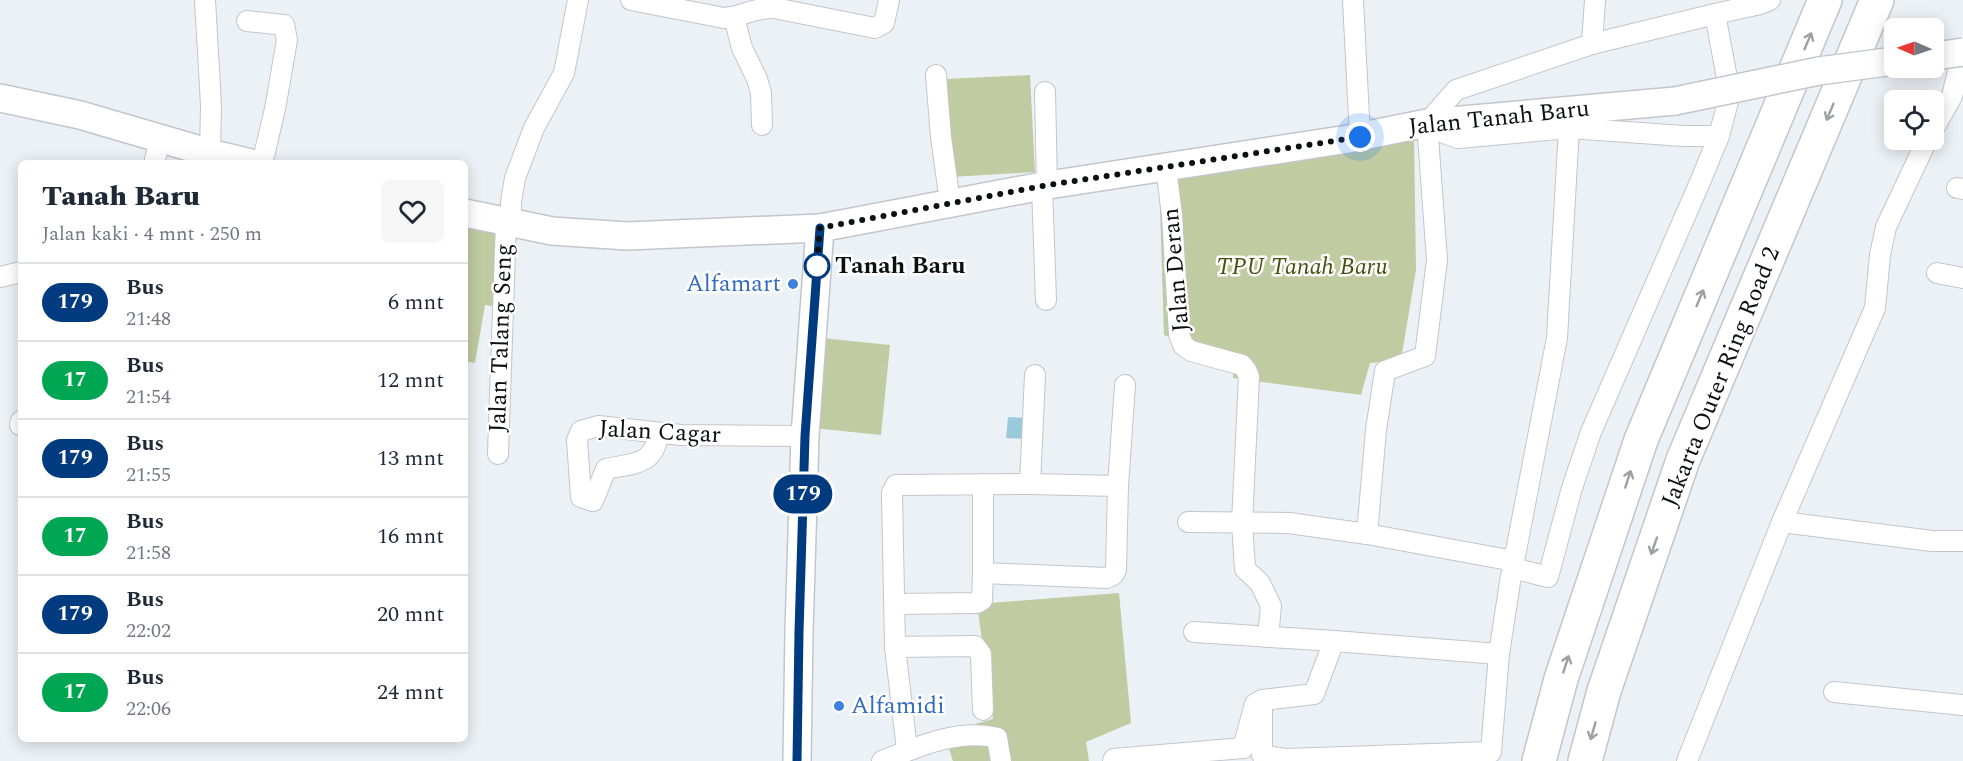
<!DOCTYPE html>
<html lang="id">
<meta charset="utf-8">
<style>
:root{--surface:#fff;--page:#f6f6f7;--text:#1f2937;--muted:#747a83;--line:#e0e1e3}
body{margin:0;font-family:Spectral,serif;background:var(--page);color:var(--text);height:100vh;display:flex;flex-direction:column;font-size:22px;white-space:nowrap}
*{box-sizing:border-box;margin:0}
p{font-size:20px;color:var(--muted)}
.icon{flex:none;width:33px;height:33px;fill:none;stroke:currentColor;stroke-width:2;stroke-linecap:round;stroke-linejoin:round}
.map{position:relative;flex:1;overflow:hidden}
.panel{position:absolute;left:18px;top:160px;width:450px;height:582px;display:flex;flex-direction:column;background:var(--surface);border-radius:9px;box-shadow:0 3px 15px #0003}
.panel>*{flex:none}
.badge{padding:0 12px;border-radius:20px;font-size:21px;line-height:39px}
.needle{width:39px;rotate:272deg}
.fabs{position:absolute;left:1884px;top:18px;display:grid;gap:12px}
.fabs a{display:grid;place-items:center;width:60px;height:60px;border-radius:9px;background:var(--surface);box-shadow:0 3px 15px #0003;font-size:30px}
.you{position:absolute;width:30px;height:30px;margin:-15px;border:4px solid #fff;border-radius:50%;background:#1a73e8;box-shadow:0 0 0 9px #1a73e833}
.map>.badge{position:absolute;translate:-50% -50%;box-shadow:0 0 0 3px #fff}
.round{display:grid;place-items:center;flex:none;width:63px;height:63px;border-radius:9px;background:var(--page)}
.head{display:flex;align-items:center;justify-content:space-between;height:102px;padding:0 24px}
h1{font-size:28px;font-weight:800;line-height:45px}
ul{padding:0;list-style:none}
li{display:flex;align-items:center;gap:18px;height:78px;padding:0 24px;border-top:2px solid var(--line)}
li div{flex:1}
li b{display:block;font-size:22px}
li em{font-style:normal}
li .badge{min-width:66px;font-weight:700;text-align:center}
.map>svg:first-child{display:block}
.green{fill:#c1cba1}
.water{fill:#99cadc}
.lines{fill:none;stroke-linecap:round;stroke-linejoin:round}
.minor-casing{stroke:#c2c6cc;stroke-width:22}
.secondary-casing{stroke:#c2c6cc;stroke-width:30}
.motorway-casing{stroke:#c2c6cc;stroke-width:36}
.minor{stroke:#fff;stroke-width:20}
.secondary{stroke:#fff;stroke-width:27}
.motorway{stroke:#fff;stroke-width:33}
.secondary-bridge-casing{stroke:#c2c6cc;stroke-width:30;stroke-linecap:butt}
.secondary-bridge{stroke:#fff;stroke-width:27}
.oneway{stroke:#9e9fa0}
.line-casing{stroke:#fff;stroke-width:14}
.line{stroke:#003b80;stroke-width:9}
.walk{stroke:#0d0f11;stroke-width:6;stroke-dasharray:0 10.8}
.stop-dot{fill:#fff;stroke:#003b80;stroke-width:3}
.shop-dot{fill:#3f7fe0;stroke:#fff;stroke-width:2}
.labels{text-anchor:middle;dominant-baseline:central;stroke-width:5;stroke-linejoin:round;paint-order:stroke}
.street-label{font-size:24px;fill:#0d0f11;stroke:#fff}
.stop-label{font-size:24px;font-weight:bold;fill:#0d0f11;stroke:#fff;text-anchor:start}
.park-label{font-size:24px;font-style:italic;fill:#485211;stroke:#fff}
.shop-label{font-size:24px;fill:#366cbe;stroke:#fff;text-anchor:end}
</style>
<div class="map">
<svg width="1963" height="761" viewBox="0 0 1963 761">
<rect width="100%" height="100%" fill="#ecf1f6"/>
<!-- green -->
<g class="green">
<path d="M1030 75 1035 172 951 177 946 79Z"/>
<path d="M1414 134 1416 270 1401 360 1370 363 1361 395 1233 378V357L1164 335 1159 176Z"/>
<path d="M465 226 517 236 505 308 485 305 475 363 465 361Z"/>
<path d="M812 337 890 345 881 435 803 427Z"/>
<path d="M1119 593 1131 723 1086 742 1089 761H953L944 733 993 719 977 604Z"/>
</g>
<!-- water -->
<path class="water" d="M1008 417 1027 418 1026 439 1006 438Z"/>
<g class="lines">
<defs>
<g id="minor">
<path d="M205 0 211 105 210 153"/>
<path d="M631 0 724 18C741 17 756 7 774 8L875 28 884 23 889 0"/>
<path d="M1353 0 1360 137"/>
<path d="M1715 14 1760 4 1770 0"/>
<path d="M734 17 742 48 757 79 761 93 762 125"/>
<path d="M247 21 284 25 287 40 275 109 262 164"/>
<path d="M1592 44 1595 0"/>
<path d="M936 75 941 137 950 202"/>
<path d="M1045 92 1047 185"/>
<path d="M1427 123 1444 133 1458 138 1569 128 1684 136H1719"/>
<path d="M1934 128 1952 96 1963 51"/>
<path d="M154 164 160 139"/>
<path d="M1166 168 1172 215 1179 334 1183 345 1191 351 1242 365 1246 370 1249 377 1242 523 1245 569 1260 583 1271 606 1268 637"/>
<path d="M1042 186 1046 300"/>
<path d="M1957 188 1963 189"/>
<path d="M511 223V202L515 178 534 128 564 73 578 0"/>
<path d="M1937 273 1963 278"/>
<path d="M0 277 21 272"/>
<path d="M20 425 21 421"/>
<path d="M658 433C655 466 633 463 606 469L593 501 581 497 577 440 581 431 598 426 681 435 805 436"/>
<path d="M498 454 506 223"/>
<path d="M983 484V573"/>
<path d="M1030 484 1035 375"/>
<path d="M1188 522 1289 523 1367 534 1514 561"/>
<path d="M1782 522 1932 541H1963"/>
<path d="M1367 534 1376 430 1385 371 1425 356 1437 260 1427 123 1456 90 1592 44 1715 14 1730 94 1719 136 1700 182 1591 432 1572 488 1548 577 1513 568"/>
<path d="M895 604 977 603 982 600 983 573 1107 578 1113 575 1116 570 1118 486"/>
<path d="M1194 632 1334 641"/>
<path d="M895 647 975 646 981 654 983 710"/>
<path d="M1834 692 1963 705"/>
<path d="M1262 700V755L1286 759 1491 752 1499 654 1510 582 1557 338 1569 128"/>
<path d="M907 750 895 647 892 493 896 485 1030 484 1118 486 1125 385"/>
<path d="M882 761C917 747 959 728 997 738L1001 761"/>
<path d="M1113 761 1114 759 1243 748 1255 704 1262 700 1314 694 1334 641 1499 654"/>
<path d="M1687 761 1782 522 1875 308 1880 255 1886 227 1927 140"/>
</g>
<g id="secondary">
<path d="M0 98 80 115 210 153 255 164"/>
<path d="M465 213 552 231 627 236 820 228 1042 186 1348 139 1427 123 1675 101"/>
<path d="M797 761 799 632 805 436 820 228"/>
</g>
<g id="motorway">
<path d="M1539 761 1561 679 1641 440 1825 0"/>
<path d="M1585 761 1604 691 1683 460 1877 0"/>
</g>
</defs>
<!-- minor casing -->
<use href="#minor" class="minor-casing"/>
<!-- secondary casing -->
<use href="#secondary" class="secondary-casing"/>
<!-- motorway casing -->
<use href="#motorway" class="motorway-casing"/>
<!-- minor -->
<use href="#minor" class="minor"/>
<!-- secondary -->
<use href="#secondary" class="secondary"/>
<!-- motorway -->
<use href="#motorway" class="motorway"/>
<defs>
<g id="secondary-bridge">
<path d="M1934 56 1963 52"/>
<path d="M1675 101 1819 71 1894 61"/>
</g>
</defs>
<!-- secondary-bridge casing -->
<use href="#secondary-bridge" class="secondary-bridge-casing"/>
<!-- secondary-bridge -->
<use href="#secondary-bridge" class="secondary-bridge"/>
</g>
<!-- one-way arrows -->
<defs><path id="oneway-shaft" d="M-6 0H5M1.5-3L5.5 0L1.5 3" fill="none" stroke-width="1.6" stroke-linecap="round" stroke-linejoin="round" transform="scale(1.5)"/></defs>
<g class="oneway">
<use href="#oneway-shaft" transform="translate(1808 41) rotate(-67)"/>
<use href="#oneway-shaft" transform="translate(1830 112) rotate(113)"/>
<use href="#oneway-shaft" transform="translate(1700 298) rotate(-67)"/>
<use href="#oneway-shaft" transform="translate(1628 479) rotate(-72)"/>
<use href="#oneway-shaft" transform="translate(1654 546) rotate(109)"/>
<use href="#oneway-shaft" transform="translate(1566 664) rotate(-72)"/>
<use href="#oneway-shaft" transform="translate(1593 731) rotate(106)"/>
</g>
<g class="lines">
<defs>
<path id="line" d="M797 761 799 632 805 436 820 228"/>
</defs>
<!-- line casing -->
<use href="#line" class="line-casing"/>
<!-- line -->
<use href="#line" class="line"/>
<!-- walk -->
<path class="walk" d="M817 266 816 274 820 228 1042 186 1360 137"/>
</g>
<!-- markers -->
<circle class="stop-dot" cx="817" cy="266" r="12"/>
<g class="shop-dot">
<circle cx="793" cy="284" r="6"/>
<circle cx="839" cy="706" r="6"/>
</g>
<g class="labels">
<!-- street labels -->
<g class="street-label">
<text transform="translate(1499 118) rotate(-6)">Jalan Tanah Baru</text>
<text transform="translate(1176 270) rotate(-95)">Jalan Deran</text>
<text transform="translate(501 338) rotate(-88)">Jalan Talang Seng</text>
<text transform="translate(1721 377) rotate(-68)">Jakarta Outer Ring Road 2</text>
<text transform="translate(660 432) rotate(3)">Jalan Cagar</text>
</g>
<!-- stop labels -->
<g class="stop-label">
<text x="835" y="266">Tanah Baru</text>
</g>
<!-- park labels -->
<g class="park-label">
<text x="1302" y="267">TPU Tanah Baru</text>
</g>
<!-- shop labels -->
<g class="shop-label">
<text x="781" y="284">Alfamart</text>
<text x="851" y="706" text-anchor="start">Alfamidi</text>
</g>
</g>
</svg>
<div class="fabs">
<a><svg class="needle" viewBox="-14 -14 28 28"><path d="M0-13l5 13h-10z" fill="#e53935"/><path d="M0 13l5-13h-10z" fill="#747a83"/></svg></a>
<a><svg class="icon" aria-label="locate" viewBox="0 0 24 24"><circle cx="12" cy="12" r="6"/><path d="M12 2v4M12 18v4M2 12h4M18 12h4"/></svg></a>
</div>
<div class="you" style="left:1360px;top:137px"></div>
<b class="badge" style="left:803px;top:494px;background:#003b80;color:#fff">179</b>
<section class="panel">
<div class="head"><div><h1>Tanah Baru</h1><p>Jalan kaki · 4 mnt · 250 m</p></div><a class="round"><svg class="icon" aria-label="heart" viewBox="0 0 24 24"><path d="M12 20l-8-8c-3-5 5-10 8-4 3-6 11-1 8 4z"/></svg></a></div>
<ul>
<li><span class="badge" style="background:#003b80;color:#fff">179</span><div><b>Bus</b><p>21:48</p></div><em>6 mnt</em></li>
<li><span class="badge" style="background:#00a651;color:#fff">17</span><div><b>Bus</b><p>21:54</p></div><em>12 mnt</em></li>
<li><span class="badge" style="background:#003b80;color:#fff">179</span><div><b>Bus</b><p>21:55</p></div><em>13 mnt</em></li>
<li><span class="badge" style="background:#00a651;color:#fff">17</span><div><b>Bus</b><p>21:58</p></div><em>16 mnt</em></li>
<li><span class="badge" style="background:#003b80;color:#fff">179</span><div><b>Bus</b><p>22:02</p></div><em>20 mnt</em></li>
<li><span class="badge" style="background:#00a651;color:#fff">17</span><div><b>Bus</b><p>22:06</p></div><em>24 mnt</em></li>
</ul>
</section>
</div>
